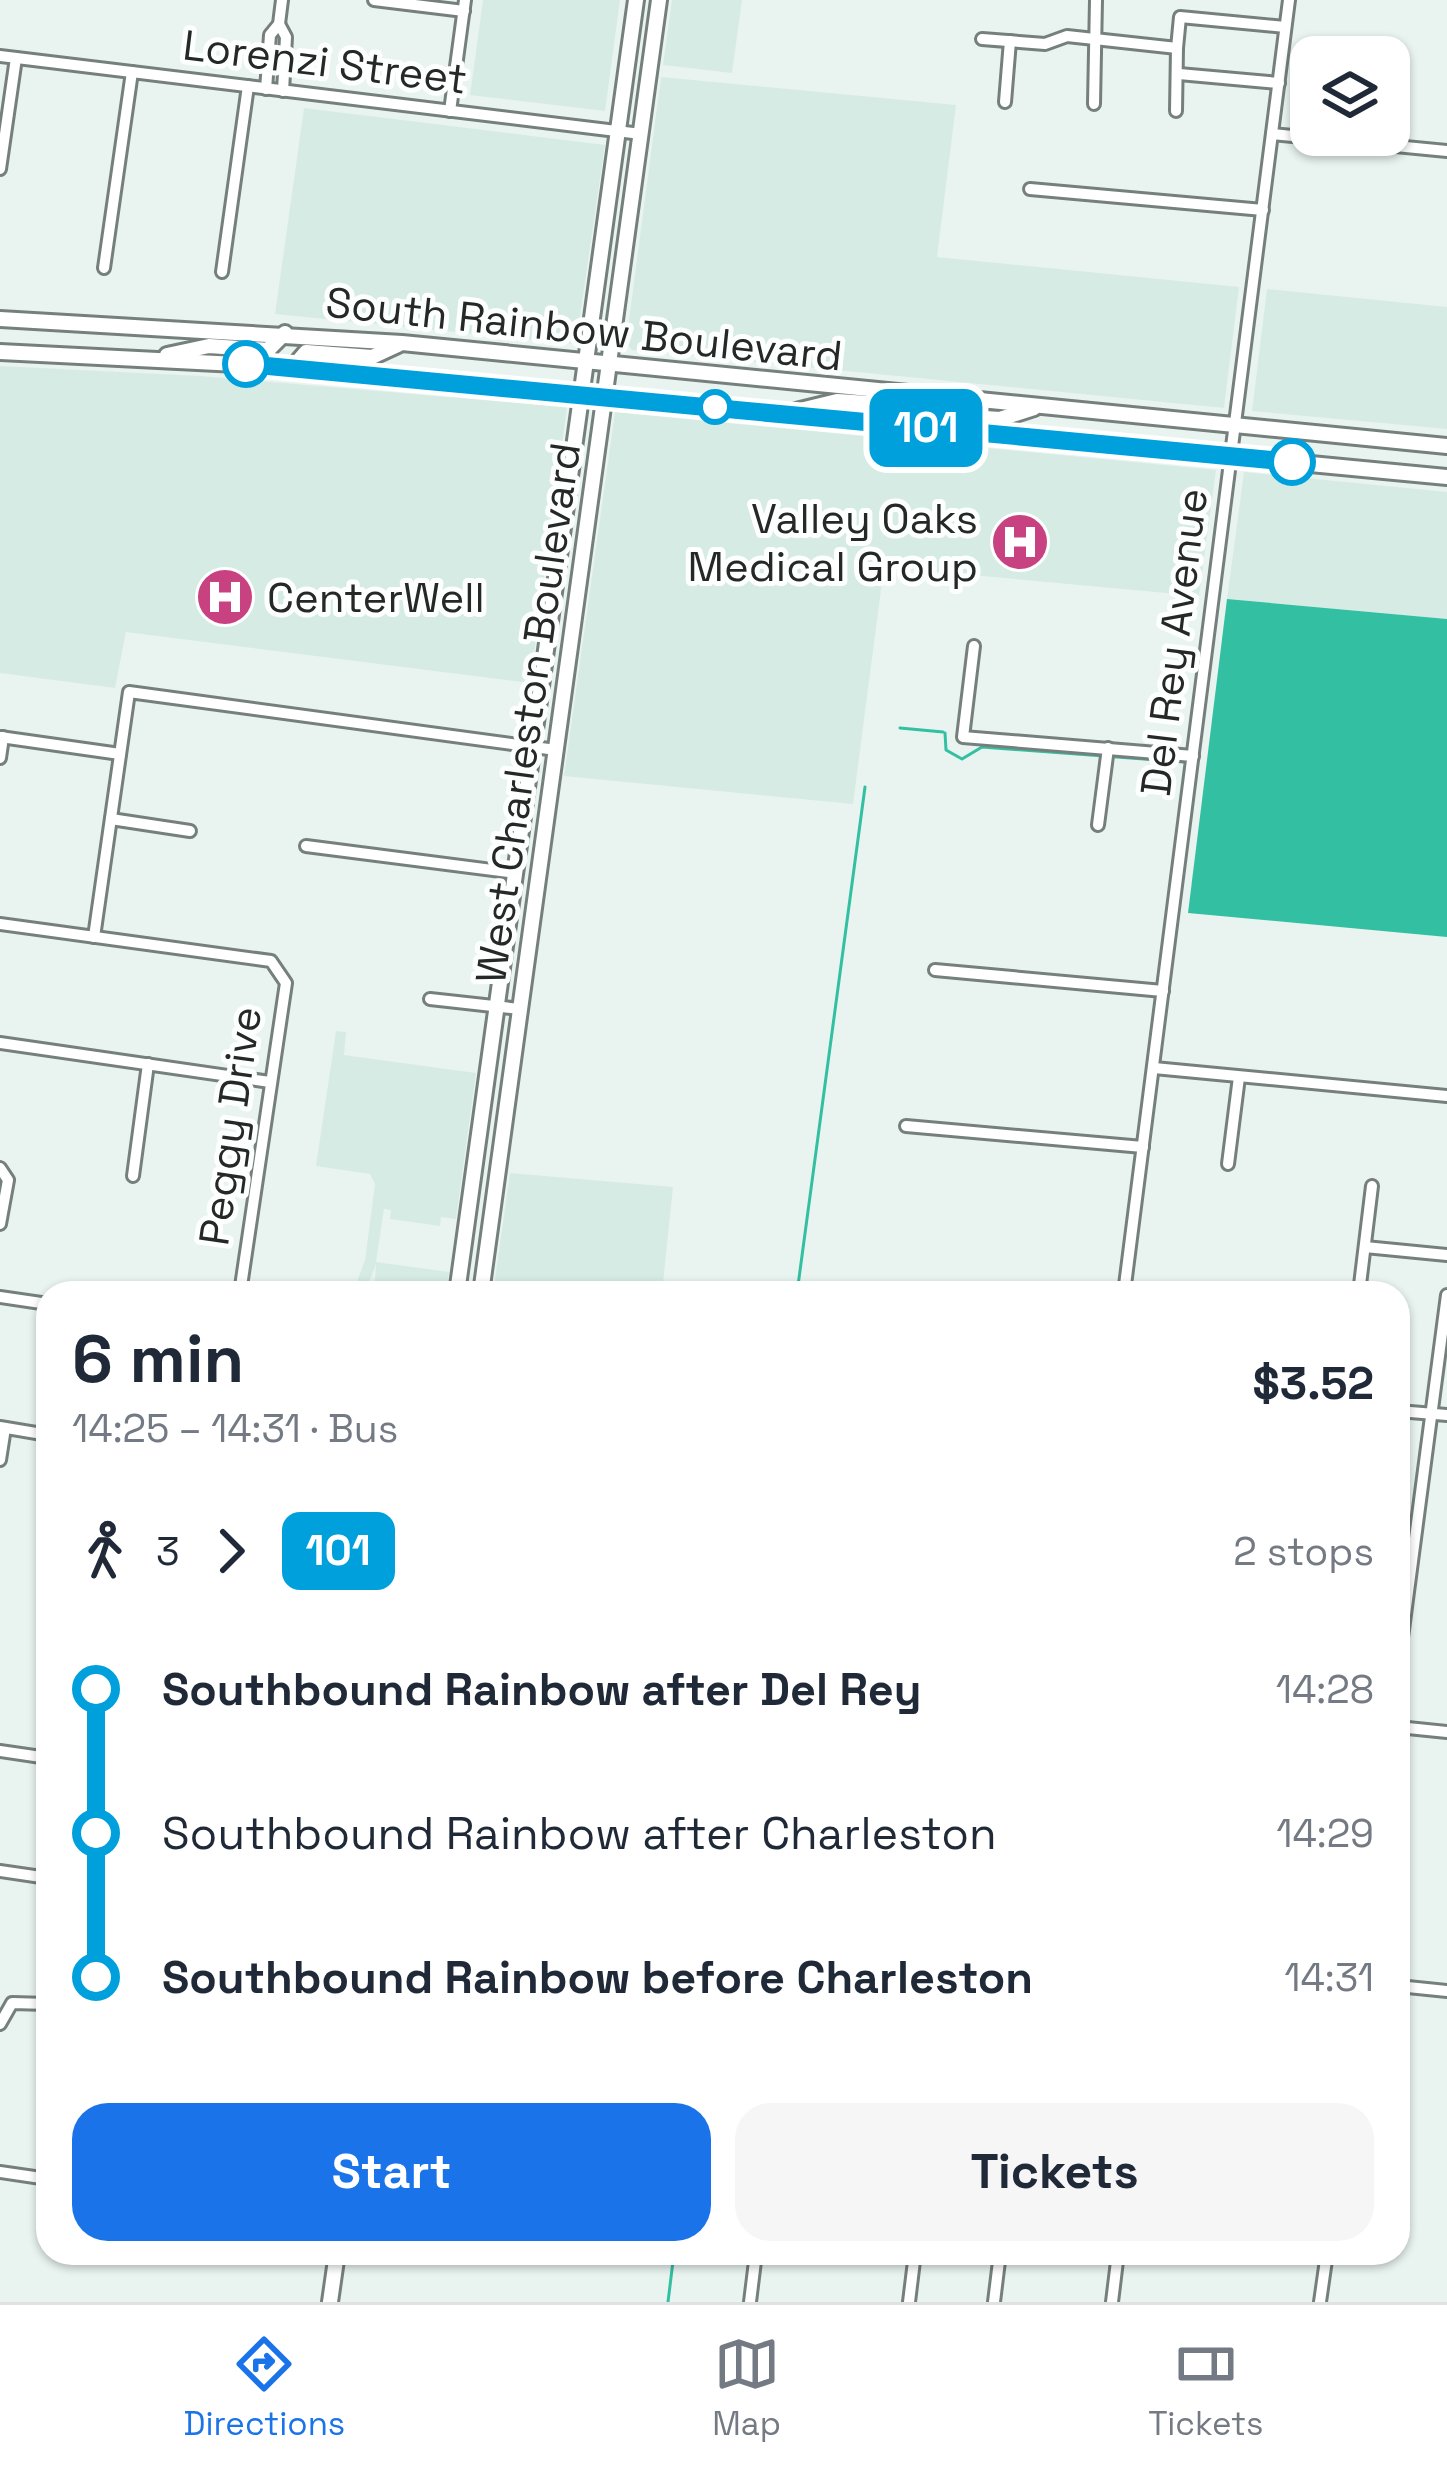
<!DOCTYPE html>
<meta charset="utf-8">
<style>
:root{--surface:#fff;--page:#f6f6f7;--text:#1f2937;--muted:#747a83;--line:#e0e1e3;--accent:#1a73e8}
body{margin:0;font-family:"Space Grotesk",sans-serif;background:var(--page);color:var(--text);height:100vh;display:flex;flex-direction:column;font-size:45px;white-space:nowrap}
*{box-sizing:border-box;margin:0}
p{font-size:39px;color:var(--muted)}
.icon{flex:none;width:66px;height:66px;fill:none;stroke:currentColor;stroke-width:2;stroke-linecap:round;stroke-linejoin:round}
.map{position:relative;flex:1;overflow:hidden}
.details{position:absolute;left:36px;top:1281px;width:1374px;height:984px;display:flex;flex-direction:column;background:var(--surface);border-radius:36px;box-shadow:0 3px 9px #0004}
.details>*{flex:none}
.badge{padding:0 24px;border-radius:18px;font-size:42px;line-height:78px}
.tools{position:absolute;left:1290px;top:36px;display:grid;gap:24px}
.tools a{display:grid;place-items:center;width:120px;height:120px;border-radius:24px;background:var(--surface);box-shadow:0 3px 9px #0004;font-size:60px}
.map>.badge{position:absolute;translate:-50% -50%;box-shadow:0 0 0 6px #fff}
.legs{display:flex;align-items:center;gap:18px;height:132px;padding:0 36px;font-size:39px}
.legs p{margin-inline-start:auto}
.summary{display:flex;align-items:center;justify-content:space-between;height:204px;padding:0 36px}
h1{font-size:66px;font-weight:800;line-height:90px}
.button{display:flex;gap:24px;margin-top:auto;padding:24px 36px}
.button a{flex:1;height:138px;border-radius:36px;background:var(--accent);color:#fff;font-size:48px;font-weight:800;line-height:138px;text-align:center}
.button a+a{background:var(--page);color:var(--text)}
ul{padding:0 36px;list-style:none}
li{display:flex;align-items:center;gap:42px;height:144px;font-size:45px}
li i{display:grid;place-items:center;width:18px;height:100%;margin:0 15px;background:currentColor}
li i::after{content:'';width:30px;height:30px;margin:-15px;border:9px solid;border-radius:50%;background:var(--surface)}
li p{margin-inline-start:auto}
li:first-child i{background:linear-gradient(#0000 50%,currentColor 0)}
li:last-child i{background:linear-gradient(currentColor 50%,#0000 0)}
.menu{display:flex;justify-content:space-around;align-items:center;height:168px;border-top:3px solid var(--line);background:var(--surface);font-size:33px;color:var(--muted)}
.menu a{display:grid;justify-items:center;gap:6px}
.menu .selected{color:var(--accent)}
.map>svg:first-child{display:block}
.built{fill:#d7ebe5}
.water{fill:#33bfa2}
.lines{fill:none;stroke-linecap:round;stroke-linejoin:round}
.stream{stroke:#33bfa2;stroke-width:3}
.minor-casing{stroke:#75807c;stroke-width:16}
.major-casing{stroke:#75807c;stroke-width:20}
.minor{stroke:#fff;stroke-width:10}
.major{stroke:#fff;stroke-width:14}
.line-1-casing{stroke:#fff;stroke-width:27}
.line-1{stroke:#00a0dc;stroke-width:18}
.stop-1-dot{fill:#fff;stroke:#00a0dc;stroke-width:6}
.labels{text-anchor:middle;dominant-baseline:central;stroke-width:10;stroke-linejoin:round;paint-order:stroke}
.street-label{font-size:42px;fill:#242826;stroke:#fdfffe}
.poi-label{font-size:42px;fill:#242826;stroke:#fdfffe;text-anchor:end}
</style>
<div class="map">
<svg width="1447" height="2302" viewBox="0 0 1447 2302">
<rect width="100%" height="100%" fill="#e9f4f0"/>
<!-- built -->
<g class="built">
<path d="M483 0H620L605 111 470 95Z"/>
<path d="M672 0H742L732 73 663 65Z"/>
<path d="M661 77 956 105 937 257 1239 287 1224 408 632 350 626 343Z"/>
<path d="M304 108 605 145 576 344 275 314Z"/>
<path d="M1267 289 1447 307V429L1252 411Z"/>
<path d="M0 366 201 376 567 407 530 683 126 632 115 688 0 673Z"/>
<path d="M615 412 1216 470 1199 596 884 567 853 804 564 776Z"/>
<path d="M1244 472 1447 492V619L1227 599Z"/>
<path d="M336 1031 346 1032 344 1055 476 1073 456 1219 441 1217 440 1226 390 1219 391 1210 384 1209 376 1262 449 1272 446 1293H374L376 1264 365 1293H353L365 1260 375 1184 370 1174 316 1166Z"/>
<path d="M510 1173 673 1187 662 1293H493Z"/>
</g>
<!-- water -->
<path class="water" d="M1227 599 1447 619V937L1188 913Z"/>
<g class="lines">
<!-- stream -->
<g class="stream">
<path d="M900 728 943 732"/>
<path d="M945 733 946 750 962 759 982 747 1184 762"/>
<path d="M797 1293 865 787"/>
<path d="M668 2302 674 2253"/>
</g>
<defs>
<g id="minor">
<path d="M374 0 464 11"/>
<path d="M279 24 286 37 283 91"/>
<path d="M982 39 1045 44 1067 36 1177 48 1180 17 1285 27"/>
<path d="M0 56 641 134"/>
<path d="M1179 74 1279 83"/>
<path d="M266 89 270 35 279 24 282 0"/>
<path d="M1005 102 1010 41"/>
<path d="M1094 104 1096 0"/>
<path d="M450 111 465 0"/>
<path d="M1176 111 1177 48"/>
<path d="M1272 134 1447 151"/>
<path d="M0 169 16 58"/>
<path d="M1030 189 1263 210"/>
<path d="M104 268 132 72"/>
<path d="M222 272 248 86"/>
<path d="M974 646 963 737 1193 756"/>
<path d="M0 737 120 754"/>
<path d="M0 758 3 737"/>
<path d="M111 819 190 831"/>
<path d="M1098 825 1108 748"/>
<path d="M306 846 516 873"/>
<path d="M0 924 271 961 286 983 240 1293"/>
<path d="M94 937 129 692 556 750"/>
<path d="M935 970 1163 991"/>
<path d="M430 999 520 1009"/>
<path d="M0 1043 270 1082"/>
<path d="M1154 1068 1447 1096"/>
<path d="M906 1126 1143 1147"/>
<path d="M1228 1164 1239 1077"/>
<path d="M0 1168 8 1180 0 1224"/>
<path d="M133 1176 148 1064"/>
<path d="M1365 1247 1447 1255"/>
<path d="M1124 1293 1289 0"/>
<path d="M1359 1293 1372 1186"/>
<path d="M0 1297 48 1304"/>
<path d="M1398 1411 1447 1415"/>
<path d="M0 1427 48 1435"/>
<path d="M0 1460 5 1428"/>
<path d="M1398 1668 1447 1295"/>
<path d="M1398 1727 1447 1732"/>
<path d="M0 1751 48 1758"/>
<path d="M0 1871 48 1878"/>
<path d="M1398 1986 1447 1991"/>
<path d="M0 2024 12 2003 48 2004"/>
<path d="M0 2172 48 2179"/>
<path d="M750 2302 756 2253"/>
<path d="M909 2302 915 2253"/>
<path d="M994 2302 1000 2253"/>
<path d="M1112 2302 1118 2253"/>
<path d="M1320 2302 1327 2253"/>
</g>
<g id="major">
<path d="M0 319 402 343 1447 446"/>
<path d="M0 352 293 367 1447 477"/>
<path d="M167 355 209 346 268 350 285 333"/>
<path d="M293 367 306 352 372 357 398 345"/>
<path d="M796 411 837 401 899 405 906 393"/>
<path d="M896 425 908 413 1000 419 1034 408"/>
<path d="M457 1293 636 0"/>
<path d="M481 1293 659 0"/>
<path d="M330 2302 337 2253"/>
</g>
</defs>
<!-- minor casing -->
<use href="#minor" class="minor-casing"/>
<!-- major casing -->
<use href="#major" class="major-casing"/>
<!-- minor -->
<use href="#minor" class="minor"/>
<!-- major -->
<use href="#major" class="major"/>
</g>
<g class="lines">
<defs>
<path id="line-1" d="M246 364 1292 462"/>
</defs>
<!-- line-1 casing -->
<use href="#line-1" class="line-1-casing"/>
<!-- line-1 -->
<use href="#line-1" class="line-1"/>
</g>
<!-- icons -->
<defs>
<symbol id="hospital-disc" viewBox="-11 -11 22 22"><circle r="9.5" fill="#c84180" stroke="#fdfffe"/><path d="M-5-5h3v3.5h4V-5h3V5h-3V1.5h-4V5h-3Z" fill="#fff"/></symbol>
</defs>
<g fill-rule="evenodd">
<use href="#hospital-disc" x="987" y="509" width="66" height="66"/>
<use href="#hospital-disc" x="192" y="564" width="66" height="66"/>
</g>
<!-- markers -->
<g class="stop-1-dot">
<circle cx="246" cy="364" r="21"/>
<circle cx="715" cy="407" r="15"/>
<circle cx="1292" cy="462" r="21"/>
</g>
<g class="labels">
<!-- street labels -->
<g class="street-label">
<text transform="translate(325 62) rotate(7)">Lorenzi Street</text>
<text transform="translate(584 329) rotate(6)">South Rainbow Boulevard</text>
<text transform="translate(1174 642) rotate(-83)">Del Rey Avenue</text>
<text transform="translate(528 713) rotate(-82)">West Charleston Boulevard</text>
<text transform="translate(230 1126) rotate(-82)">Peggy Drive</text>
</g>
<!-- poi labels -->
<g class="poi-label">
<text x="978" y="518">Valley Oaks<tspan x="978" dy="48">Medical Group</tspan></text>
<text x="267" y="597" text-anchor="start">CenterWell</text>
</g>
</g>
</svg>
<div class="tools">
<a><svg class="icon" aria-label="layers" viewBox="0 0 24 24"><path d="M12 4l9 5-9 5-9-5zM3 14l9 5 9-5"/></svg></a>
</div>
<b class="badge" style="left:926px;top:428px;background:#00a0dc;color:#fff">101</b>
<section class="details">
<div class="summary"><div><h1>6 min</h1><p>14:25 – 14:31 · Bus</p></div><b>$3.52</b></div>
<div class="legs"><svg class="icon" aria-label="walk" viewBox="0 0 24 24"><circle cx="13" cy="4" r="2"/><path d="M13 8l-2 6 4 7M11 14l-3 7M7 12l3-4h3l4 4"/></svg>3<svg class="icon" aria-label="forward" viewBox="0 0 24 24"><path d="M9 5l7 7-7 7"/></svg><b class="badge" style="background:#00a0dc;color:#fff">101</b><p>2 stops</p></div>
<ul>
<li><i style="color:#00a0dc"></i><b>Southbound Rainbow after Del Rey</b><p>14:28</p></li>
<li><i style="color:#00a0dc"></i><span>Southbound Rainbow after Charleston</span><p>14:29</p></li>
<li><i style="color:#00a0dc"></i><b>Southbound Rainbow before Charleston</b><p>14:31</p></li>
</ul>
<div class="button"><a>Start</a><a>Tickets</a></div>
</section>
</div>
<nav class="menu">
<a class="selected"><svg class="icon" aria-label="directions" viewBox="0 0 24 24"><path d="M12 3l9 9-9 9-9-9zM9 14v-3h6M13 9l2 2-2 2"/></svg>Directions</a>
<a><svg class="icon" aria-label="map" viewBox="0 0 24 24"><path d="M3 6l6-2 6 2 6-2v14l-6 2-6-2-6 2zM9 4v14M15 6v14"/></svg>Map</a>
<a><svg class="icon" aria-label="tickets" viewBox="0 0 24 24"><path d="M3 7h18v10H3zM15 7v10"/></svg>Tickets</a>
</nav>
